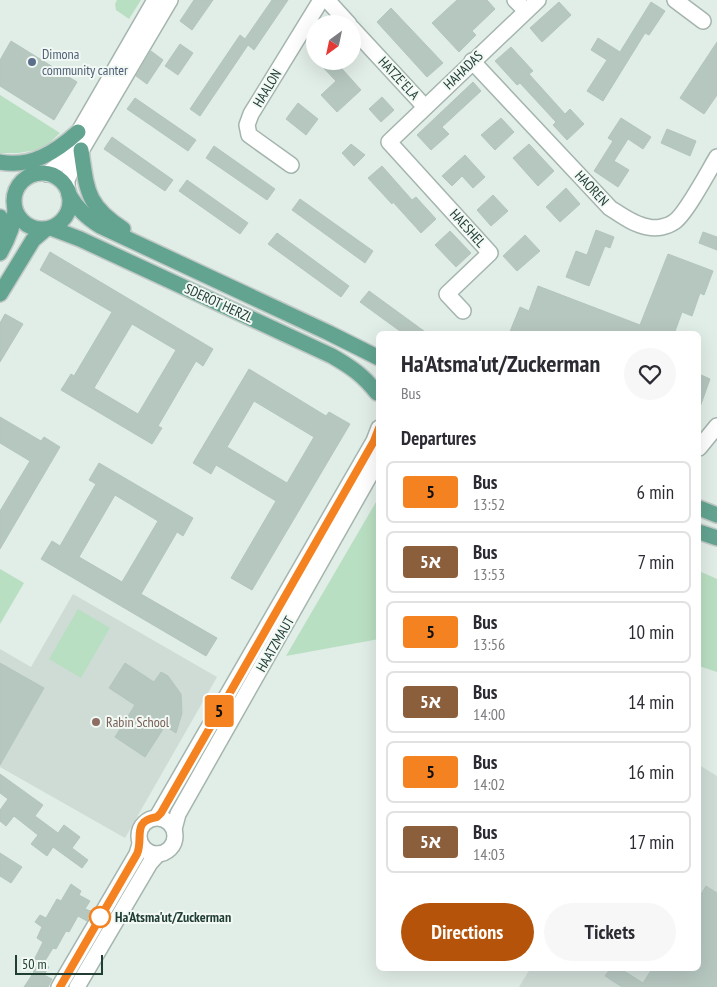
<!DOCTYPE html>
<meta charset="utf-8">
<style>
:root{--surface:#fff;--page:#f7f7f7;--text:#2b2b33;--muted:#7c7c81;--line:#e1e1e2;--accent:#b45309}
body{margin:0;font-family:"PT Sans Narrow","Noto Sans Hebrew",sans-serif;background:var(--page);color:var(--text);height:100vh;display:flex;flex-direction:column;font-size:19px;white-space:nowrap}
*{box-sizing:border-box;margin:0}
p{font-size:16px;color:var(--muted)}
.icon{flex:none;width:28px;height:28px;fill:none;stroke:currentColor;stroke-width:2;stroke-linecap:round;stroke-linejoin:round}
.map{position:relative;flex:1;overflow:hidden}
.details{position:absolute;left:376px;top:331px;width:325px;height:640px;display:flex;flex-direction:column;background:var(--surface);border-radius:8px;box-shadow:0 5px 20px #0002}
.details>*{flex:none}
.badge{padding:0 10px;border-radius:4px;font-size:18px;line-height:32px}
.needle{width:32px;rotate:213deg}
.controls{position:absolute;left:306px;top:15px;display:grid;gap:10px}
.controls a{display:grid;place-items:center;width:55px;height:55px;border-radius:50%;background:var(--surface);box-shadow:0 5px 20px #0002;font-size:25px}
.scale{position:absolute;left:15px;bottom:12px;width:88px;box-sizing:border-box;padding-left:5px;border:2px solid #213e35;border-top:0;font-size:14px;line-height:18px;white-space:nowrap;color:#213e35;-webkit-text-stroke:4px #f2f9f5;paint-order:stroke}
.map>.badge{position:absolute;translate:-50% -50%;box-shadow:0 0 0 2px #fff}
h2{padding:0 25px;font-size:19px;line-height:45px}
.round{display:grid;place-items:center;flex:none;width:52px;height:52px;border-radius:26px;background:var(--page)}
.overview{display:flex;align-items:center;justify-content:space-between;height:85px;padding:0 25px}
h1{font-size:24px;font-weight:700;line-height:38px}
.action{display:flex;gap:10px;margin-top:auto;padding:10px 25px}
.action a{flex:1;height:58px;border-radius:30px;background:var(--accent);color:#fff;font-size:20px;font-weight:700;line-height:58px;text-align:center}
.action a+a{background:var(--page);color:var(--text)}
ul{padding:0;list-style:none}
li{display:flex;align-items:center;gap:15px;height:62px;margin:0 10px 8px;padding:0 15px;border:2px solid var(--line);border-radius:8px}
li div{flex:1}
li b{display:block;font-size:19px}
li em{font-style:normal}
li .badge{min-width:55px;font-weight:700;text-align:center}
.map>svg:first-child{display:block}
.built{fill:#cfdcd6}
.green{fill:#b9dfc2}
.building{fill:#b6c7c0;stroke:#b3c6be;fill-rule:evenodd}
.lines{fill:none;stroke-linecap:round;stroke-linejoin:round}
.minor-casing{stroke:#a4b5ae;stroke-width:18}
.major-casing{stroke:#c1c9c6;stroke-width:18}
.minor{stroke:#fff;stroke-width:15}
.major{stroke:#63a491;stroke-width:15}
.line-casing{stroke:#fff;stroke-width:11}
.line{stroke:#f58220;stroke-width:8}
.service-dot{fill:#5c6f8a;stroke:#f2f9f5;stroke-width:2}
.education-dot{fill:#8d6e63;stroke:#f2f9f5;stroke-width:2}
.stop-dot{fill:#fff;stroke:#f58220;stroke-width:2.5}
.labels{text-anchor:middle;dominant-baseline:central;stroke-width:4;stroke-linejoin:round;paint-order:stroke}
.service-label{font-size:14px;fill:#4e5e75;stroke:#f2f9f5;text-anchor:start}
.street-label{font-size:14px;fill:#213e35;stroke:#f2f9f5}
.education-label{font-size:14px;fill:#785e54;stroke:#f2f9f5;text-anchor:start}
.stop-label{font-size:14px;font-weight:bold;fill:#213e35;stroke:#f2f9f5;text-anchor:start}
</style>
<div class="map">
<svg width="717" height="987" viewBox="0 0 717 987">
<rect width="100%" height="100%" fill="#e1ede7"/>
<!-- built -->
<g class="built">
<path d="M73 594 217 677 125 838 0 767V649L31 667Z"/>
<path d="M699 765 717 776V987H519L530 969H699Z"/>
</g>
<!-- green -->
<g class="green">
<path d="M117 0H141L129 19 116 10 115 4Z"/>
<path d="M0 95 60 133 43 149 18 153H0Z"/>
<path d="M379 497V639L286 656Z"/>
<path d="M0 569 24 583 0 624Z"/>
<path d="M699 571 717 579V672L699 666Z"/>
<path d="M78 609 110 628 81 678 49 659Z"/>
</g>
<!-- building -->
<g class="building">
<path d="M194 0H213L192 30 180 21Z"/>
<path d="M272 0H288L254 50 248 45 200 116 190 109 240 35 245 39Z"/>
<path d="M457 0H487L495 9 472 31 476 35 459 52 432 23Z"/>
<path d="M559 2 571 15 542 42 530 28Z"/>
<path d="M651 2 665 11 649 35 645 33 603 101 587 91 607 60 591 50 598 38 620 52Z"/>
<path d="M391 8 443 63 427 77 377 22Z"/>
<path d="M11 41 77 82 54 120 0 86V60Z"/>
<path d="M717 42V95L704 114 680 98Z"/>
<path d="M180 44 193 53 178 75 165 66Z"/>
<path d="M511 47 533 71 529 74 565 114 570 109 584 124 567 140 553 125 556 122 520 83 517 85 495 61Z"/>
<path d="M151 51 163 60 147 84 136 76Z"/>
<path d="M317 61H335L361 90 337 112 321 95 336 81Z"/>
<path d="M473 82 481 91 442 127 449 134 431 150 417 135Z"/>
<path d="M382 97 394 110 381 122 369 109Z"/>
<path d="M135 98 196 140 188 151 127 109Z"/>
<path d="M298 103 318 119 306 135 286 119Z"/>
<path d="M501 118 514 132 495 150 481 135Z"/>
<path d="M621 118 651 137 643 149 628 139 614 161 629 170 618 187 594 171 613 141 608 138Z"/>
<path d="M667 129 696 141 690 156 661 143Z"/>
<path d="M112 137 173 180 165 191 104 149Z"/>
<path d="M351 144 365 155 354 166 342 153Z"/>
<path d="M529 144 554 171 538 186 513 158Z"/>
<path d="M214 146 275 189 267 200 206 158Z"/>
<path d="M465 155 485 177 473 188 462 176 452 186 442 176Z"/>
<path d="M382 166 412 200 416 197 436 219 421 233 393 202 392 204 368 178Z"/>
<path d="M187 180 248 223 240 234 179 191Z"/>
<path d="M566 188 580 204 560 222 546 207Z"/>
<path d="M493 195 508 211 491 226 477 210Z"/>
<path d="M300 199 373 251 365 263 292 210Z"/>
<path d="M596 230 614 237 610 248 605 246 589 286 566 277 576 251 587 255Z"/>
<path d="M450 231 471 253 456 267 435 245Z"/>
<path d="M703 232 717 237V250L699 243Z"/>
<path d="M277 233 349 286 341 297 268 244Z"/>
<path d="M525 235 540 251 517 271 503 256Z"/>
<path d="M50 252 213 349 203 366 196 361 158 426 162 428 152 444 61 390 71 374 74 376 112 312 40 270ZM132 324 176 350 138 414 94 388Z"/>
<path d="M668 254 713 271 704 295 700 293 692 316 682 312 674 334H509L520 307 529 311 538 286 640 325Z"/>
<path d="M369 291 428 334H404L360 302Z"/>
<path d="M5 314 23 324 0 362V323Z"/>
<path d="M249 369 326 416 329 412 350 424 252 590 231 578 276 501 216 465 211 474 193 463ZM254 401 314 437 287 483 227 447Z"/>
<path d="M699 374 710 379 700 407H699Z"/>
<path d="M0 417 41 441 44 437 60 447 0 549V511L30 461 0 443Z"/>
<path d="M99 463 193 518 183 536 177 532 141 594 217 638 206 656 41 559 52 541 60 546 96 484 89 480ZM115 495 158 521 122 582 79 557Z"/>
<path d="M0 663 44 688 0 765Z"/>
<path d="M125 663 154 682 161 672 168 676 181 694 182 713 176 733 165 726 145 757 115 737 135 705 109 688Z"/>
<path d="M0 774 43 805 35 816 58 833 64 825 80 837 72 848 88 860 82 868 53 847 47 856 31 844 38 835 14 816 6 826 0 821V810L8 799 0 793Z"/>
<path d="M0 853 22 867 11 883 0 876Z"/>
<path d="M71 884 81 891 79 895 90 901 85 909 91 911 87 921 78 916 69 932 66 931 56 949 53 948 43 964 49 967 44 975 52 979 48 987H24L34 972 33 971 37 964 33 962 43 942 37 938 42 927 35 922 40 915 46 918 57 899 61 901Z"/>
<path d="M706 886 717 893V987H622L605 976 610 969H621L643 983 652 969H699V898Z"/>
</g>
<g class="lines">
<defs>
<g id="minor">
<path d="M327 0 349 24"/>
<path d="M515 0 526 11"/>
<path d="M675 0 703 21"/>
<path d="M352 28 425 107"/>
<path d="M472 61 610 208C621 215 634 225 648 227 656 229 667 227 674 222 686 214 708 172 717 157"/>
<path d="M291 165 249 135 247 125 251 114 321 0"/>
<path d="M47 174 56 167 66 154 155 0"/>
<path d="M67 188V180L75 161 170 0"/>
<path d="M463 311 447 294 490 253 389 142 538 0"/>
<path d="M699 448 717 426"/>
<path d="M157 817 374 441 379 428"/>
<circle cx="157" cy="836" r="18"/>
<path d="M174 829 178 814 379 459"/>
<path d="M59 987 137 854 140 844"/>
<path d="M77 987 150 863 158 854"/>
</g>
<g id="major">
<path d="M81 150C87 190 86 205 123 229"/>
<path d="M0 162C31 168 56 152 78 132"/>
<circle cx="42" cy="201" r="28"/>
<path d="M69 195C78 209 86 217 100 226L329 333 379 358"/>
<path d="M0 217 2 228 0 243"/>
<path d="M51 228 80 239 332 356C351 367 363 375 377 393"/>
<path d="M0 253C8 239 14 226 15 210"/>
<path d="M0 294 33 240 46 229"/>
<path d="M699 508 717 515"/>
<path d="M699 532 717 538"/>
</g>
</defs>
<!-- minor casing -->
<use href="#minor" class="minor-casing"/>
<!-- major casing -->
<use href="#major" class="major-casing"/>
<!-- minor -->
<use href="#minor" class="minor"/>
<!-- major -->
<use href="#major" class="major"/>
</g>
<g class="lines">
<defs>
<path id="line" d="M60 987 137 854C144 838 131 821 157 817L161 813 374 441 379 428"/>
</defs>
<!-- line casing -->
<use href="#line" class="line-casing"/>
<!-- line -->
<use href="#line" class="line"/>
</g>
<!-- markers -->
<circle class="service-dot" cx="32" cy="62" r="5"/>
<circle class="education-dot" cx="96" cy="722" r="5"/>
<circle class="stop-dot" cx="100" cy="917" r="10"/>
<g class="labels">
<!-- service labels -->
<g class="service-label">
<text x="42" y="54">Dimona<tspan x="42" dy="16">community canter</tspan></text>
</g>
<!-- street labels -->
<g class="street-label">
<text transform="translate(463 70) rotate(-44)">HAHADAS</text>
<text transform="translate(399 78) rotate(47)">HATZE'ELA</text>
<text transform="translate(267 88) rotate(-59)">HAALON</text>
<text transform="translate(592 188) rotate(47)">HAOREN</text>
<text transform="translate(468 228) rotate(48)">HAESHEL</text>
<text transform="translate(219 303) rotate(25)">SDEROT HERZL</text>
<text transform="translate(275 644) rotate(-60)">HAATZMAUT</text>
</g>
<!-- education labels -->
<g class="education-label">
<text x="106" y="722">Rabin School</text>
</g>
<!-- stop labels -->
<g class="stop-label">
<text x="115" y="917">Ha'Atsma'ut/Zuckerman</text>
</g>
</g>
</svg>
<div class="controls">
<a><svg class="needle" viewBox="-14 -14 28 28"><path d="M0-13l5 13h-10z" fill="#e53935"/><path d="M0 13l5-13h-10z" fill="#7c7c81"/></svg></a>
</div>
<div class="scale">50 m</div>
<b class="badge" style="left:219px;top:711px;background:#f58220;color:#111">5</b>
<section class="details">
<div class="overview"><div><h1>Ha'Atsma'ut/Zuckerman</h1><p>Bus</p></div><a class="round"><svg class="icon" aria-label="heart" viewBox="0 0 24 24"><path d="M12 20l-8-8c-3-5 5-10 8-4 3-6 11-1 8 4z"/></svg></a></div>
<h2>Departures</h2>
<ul>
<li><span class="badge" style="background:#f58220;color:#111">5</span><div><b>Bus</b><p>13:52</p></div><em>6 min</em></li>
<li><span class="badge" style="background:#8b5e3c;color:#fff">5א</span><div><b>Bus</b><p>13:53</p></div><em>7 min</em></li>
<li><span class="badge" style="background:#f58220;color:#111">5</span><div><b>Bus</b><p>13:56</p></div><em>10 min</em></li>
<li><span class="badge" style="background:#8b5e3c;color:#fff">5א</span><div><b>Bus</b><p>14:00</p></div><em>14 min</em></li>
<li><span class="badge" style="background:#f58220;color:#111">5</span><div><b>Bus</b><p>14:02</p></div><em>16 min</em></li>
<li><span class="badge" style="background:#8b5e3c;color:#fff">5א</span><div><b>Bus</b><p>14:03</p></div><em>17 min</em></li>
</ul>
<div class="action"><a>Directions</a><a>Tickets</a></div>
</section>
</div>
